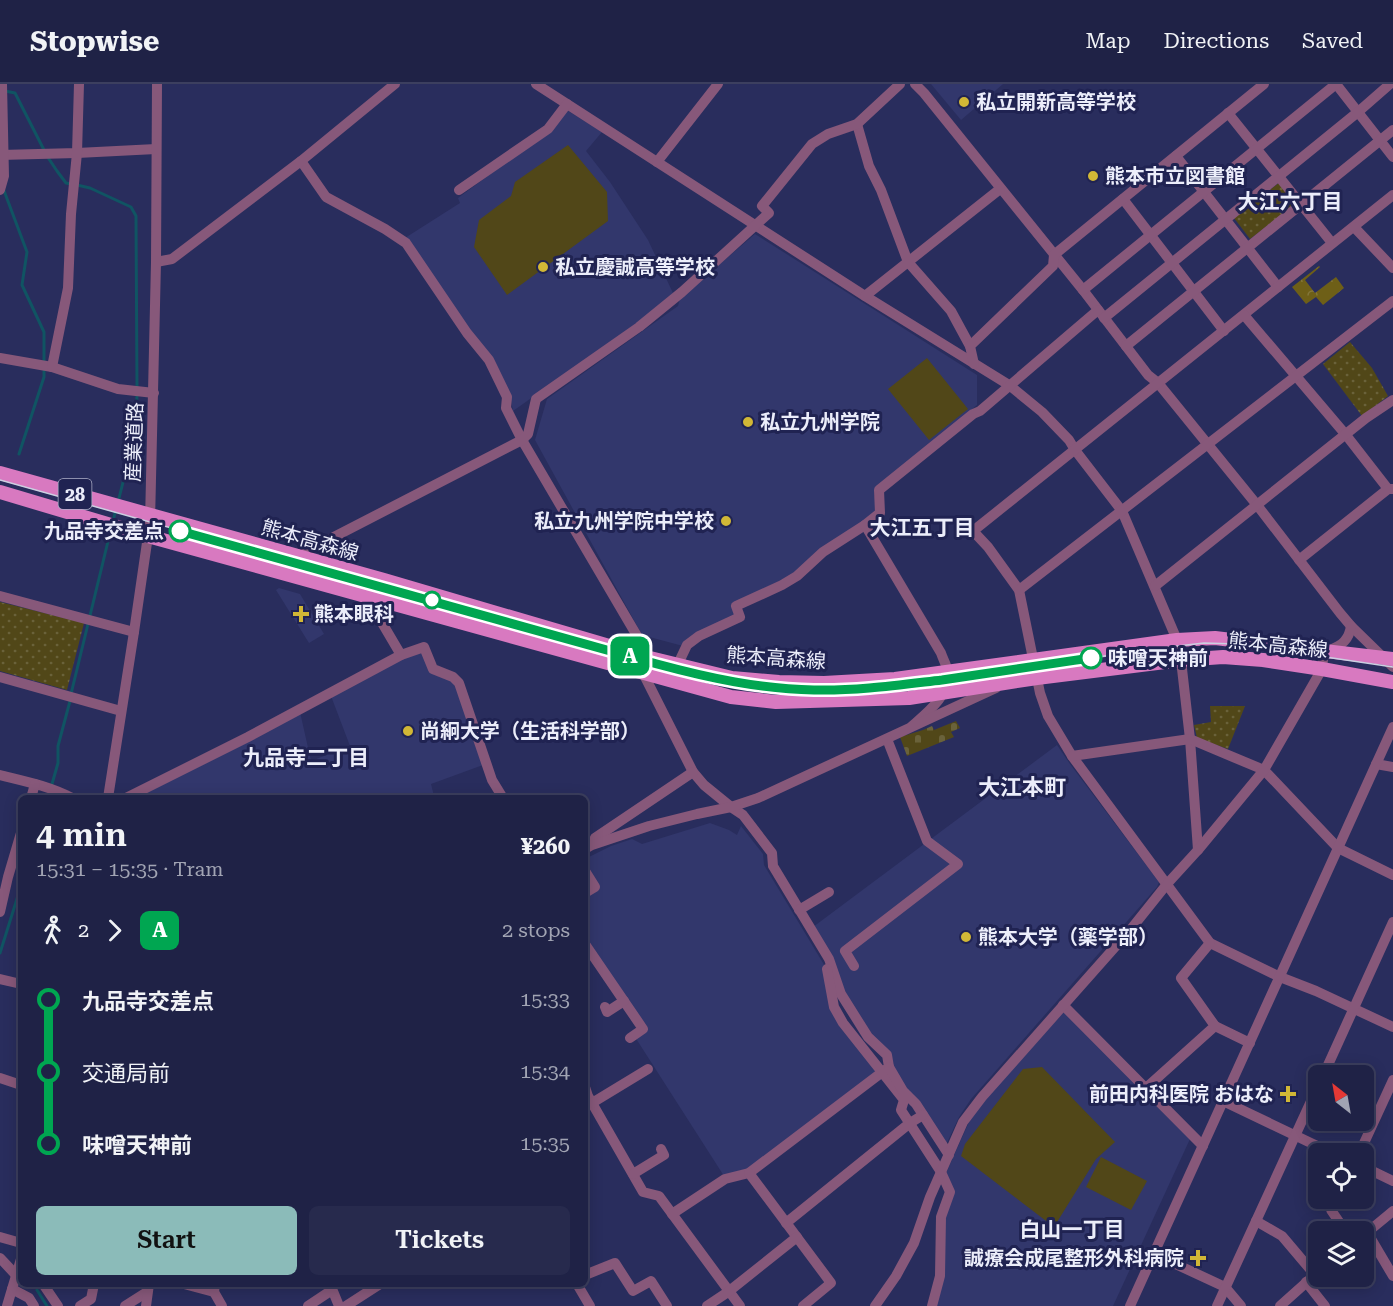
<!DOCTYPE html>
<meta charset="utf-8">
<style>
:root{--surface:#1f2246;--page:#272a4d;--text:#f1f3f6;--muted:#a1a4b3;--line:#3c3f5f;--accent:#8bbbb9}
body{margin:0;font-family:"Roboto Serif","Noto Sans JP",serif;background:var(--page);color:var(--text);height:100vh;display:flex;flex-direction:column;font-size:22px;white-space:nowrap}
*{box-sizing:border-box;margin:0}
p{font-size:20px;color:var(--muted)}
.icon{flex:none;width:33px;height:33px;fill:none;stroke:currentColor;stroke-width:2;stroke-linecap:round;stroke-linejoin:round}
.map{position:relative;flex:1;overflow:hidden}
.drawer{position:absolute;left:18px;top:711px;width:570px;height:492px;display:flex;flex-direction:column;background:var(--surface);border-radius:9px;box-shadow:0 3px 15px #0003,0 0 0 2px var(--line)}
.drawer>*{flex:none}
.badge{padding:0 12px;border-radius:9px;font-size:21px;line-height:39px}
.needle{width:39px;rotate:329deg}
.fabs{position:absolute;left:1308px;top:981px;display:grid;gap:12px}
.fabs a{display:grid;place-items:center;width:66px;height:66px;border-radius:9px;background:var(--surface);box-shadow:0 3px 15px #0003,0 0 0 2px var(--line);font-size:30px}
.map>.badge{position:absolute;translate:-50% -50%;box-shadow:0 0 0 3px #fff}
.legs{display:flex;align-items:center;gap:9px;height:66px;padding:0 18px;font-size:20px}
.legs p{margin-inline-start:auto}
.headline{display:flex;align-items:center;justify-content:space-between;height:102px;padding:0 18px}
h1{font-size:33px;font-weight:600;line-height:45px}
.button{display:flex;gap:12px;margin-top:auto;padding:12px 18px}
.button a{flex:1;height:69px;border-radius:9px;background:var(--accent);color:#111;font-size:24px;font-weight:600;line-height:69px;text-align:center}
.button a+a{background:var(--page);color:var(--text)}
ul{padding:0 18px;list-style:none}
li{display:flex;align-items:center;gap:21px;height:72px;font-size:22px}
li i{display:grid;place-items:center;width:9px;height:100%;margin:0 8px;background:currentColor}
li i::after{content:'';width:15px;height:15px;margin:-8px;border:4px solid;border-radius:50%;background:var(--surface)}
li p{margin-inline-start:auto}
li:first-child i{background:linear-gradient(#0000 50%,currentColor 0)}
li:last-child i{background:linear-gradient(currentColor 50%,#0000 0)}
header{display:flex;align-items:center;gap:36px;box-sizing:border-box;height:84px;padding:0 30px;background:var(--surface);border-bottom:2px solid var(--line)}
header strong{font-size:28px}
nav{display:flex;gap:33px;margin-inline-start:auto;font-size:21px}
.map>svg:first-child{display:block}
.built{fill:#32376c}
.grass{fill:url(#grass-dots)}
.forest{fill:url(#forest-crowns)}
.cemetery{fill:url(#cemetery-stones)}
.garden{fill:#514718}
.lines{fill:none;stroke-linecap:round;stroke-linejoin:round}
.stream{stroke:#105463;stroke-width:3}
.minor{stroke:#87587a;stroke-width:10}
.major{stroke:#d879c0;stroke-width:14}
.tram{stroke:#cccfe1;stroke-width:1.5}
.line-1-casing{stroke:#fff;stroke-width:14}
.line-1{stroke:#00a651;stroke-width:9}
.poi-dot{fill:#d1b736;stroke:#202352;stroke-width:2}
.stop-1-dot{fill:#fff;stroke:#00a651;stroke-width:3}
.labels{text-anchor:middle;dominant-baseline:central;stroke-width:6;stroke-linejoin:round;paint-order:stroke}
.shield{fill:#202352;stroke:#aeb0c8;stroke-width:1.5}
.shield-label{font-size:18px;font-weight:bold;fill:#ebedfa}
.poi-label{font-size:20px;font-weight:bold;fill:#ebedfa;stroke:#202352;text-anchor:start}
.street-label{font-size:20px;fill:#ebedfa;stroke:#202352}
.stop-label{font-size:20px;font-weight:bold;fill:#ebedfa;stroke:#202352;text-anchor:end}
.neighbourhood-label{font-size:21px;font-weight:bold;fill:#ebedfa;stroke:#202352}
.quarter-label{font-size:22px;font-weight:bold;fill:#ebedfa;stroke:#202352}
</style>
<header>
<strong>Stopwise</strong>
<nav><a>Map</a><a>Directions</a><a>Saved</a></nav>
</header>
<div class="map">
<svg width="1393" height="1222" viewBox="0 0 1393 1222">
<defs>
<pattern id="grass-dots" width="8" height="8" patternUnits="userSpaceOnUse" patternTransform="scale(1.5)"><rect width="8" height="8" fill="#514718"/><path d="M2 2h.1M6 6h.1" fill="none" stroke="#6a623a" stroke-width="1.8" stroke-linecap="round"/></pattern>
<pattern id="forest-crowns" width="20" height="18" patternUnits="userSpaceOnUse" patternTransform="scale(1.5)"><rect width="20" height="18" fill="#6e5f17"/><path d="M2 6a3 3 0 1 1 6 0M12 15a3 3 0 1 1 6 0" fill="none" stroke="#83763a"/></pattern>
<pattern id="cemetery-stones" width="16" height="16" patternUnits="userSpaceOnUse" patternTransform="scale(1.5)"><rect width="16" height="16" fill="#514718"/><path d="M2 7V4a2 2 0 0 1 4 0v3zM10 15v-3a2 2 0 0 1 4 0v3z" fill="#6a623a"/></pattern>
</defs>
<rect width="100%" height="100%" fill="#292d5d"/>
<!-- built -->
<g class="built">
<path d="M931 0H1003L961 36Z"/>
<path d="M565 25 602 48 586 67 610 98 648 156 673 209 668 217 513 327 511 316 405 154 460 119 458 114 546 49Z"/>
<path d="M755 150 977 291V321L881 401 874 409 877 422 875 429 799 487 733 520 737 531 683 562 642 551 535 356 547 315 678 222 680 214Z"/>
<path d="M279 504 300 510 324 550 309 559 276 506Z"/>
<path d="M420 565 455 599 483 681 431 700 434 712 426 714H134L300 628 311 677 350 662 331 612Z"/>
<path d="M1057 661 1070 680 1159 798 1157 803 971 1015 959 1033 946 1061 906 1006 843 911 813 843Z"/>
<path d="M710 739 729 746 737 751 741 742 763 770 764 781 826 884 832 922 876 989 744 1089 724 1092 635 953 648 944 585 857V811L598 802 585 781V775L611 762 632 755 642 760Z"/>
<path d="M1064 928 1190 1055 1113 1222H936L946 1089 969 1038 983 1017Z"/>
</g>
<!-- grass -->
<g class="grass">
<path d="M1280 98 1297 119 1250 155 1234 134Z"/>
<path d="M1350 258 1372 284 1388 312 1362 332 1323 280Z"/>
<path d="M0 518 84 539 67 606 0 587Z"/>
<path d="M1210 622H1245L1228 665 1197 654 1194 641 1211 638Z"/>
</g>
<!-- forest -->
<path class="forest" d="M1319 182 1320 183 1305 196 1315 209 1336 193 1344 204 1323 221 1316 213 1306 220 1292 203Z"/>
<!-- cemetery -->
<path class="cemetery" d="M956 637 960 644 951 648 954 653 907 672 900 653 923 646 932 642 934 646Z"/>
<!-- garden -->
<g class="garden">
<path d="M568 61 607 108 608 137 507 211 474 163 479 136 511 112 515 98Z"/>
<path d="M927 274 968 325 929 356 888 305Z"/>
<path d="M1042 983 1115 1058 1096 1075 1054 1143 961 1072 965 1060 1023 985Z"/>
<path d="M1101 1073 1147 1097 1131 1126 1086 1103Z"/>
</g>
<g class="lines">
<!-- stream -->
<g class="stream">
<path d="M5 7 15 9 44 66"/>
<path d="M47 72 57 87 66 99 71 100"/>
<path d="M77 101 90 104 131 123 136 132 137 303"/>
<path d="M3 104 27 168 22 201 44 248V293L19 370"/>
<path d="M118 418 136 347 137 310"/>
<path d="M113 438 116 424"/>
<path d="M71 610 111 445"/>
<path d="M48 714 58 679V662L70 617"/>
<path d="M0 869 21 802"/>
<path d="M37 1206 47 1222"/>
</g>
<!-- minor -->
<g class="minor">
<path d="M536 0 865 212 1009 301 1042 328 1069 356 1075 366 1122 427 1177 556 1181 576 1190 655 1198 766"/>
<path d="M915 0 924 9 1083 206 1148 291 1158 299 1257 421 1340 529 1351 542 1393 583"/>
<path d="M1336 0 1393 73"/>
<path d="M1228 29 1332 159"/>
<path d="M857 40 869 82 881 106 908 178 951 227 970 262"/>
<path d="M0 71 77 69 156 65"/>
<path d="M1176 72 1278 203"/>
<path d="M301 77 326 113 385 145 406 159 467 249 489 276 507 313 506 324 522 356 650 574"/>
<path d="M657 78 718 0"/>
<path d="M0 106 4 92 2 0"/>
<path d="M459 106 548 45 567 20"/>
<path d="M1393 111 973 447 988 463 1019 506 1040 609 1048 632 1072 672 1210 859 1280 893 1316 907 1393 943"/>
<path d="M1123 115 1224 247"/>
<path d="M1354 143 1393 184"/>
<path d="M156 178 172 175 301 77 395 0"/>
<path d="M1083 206 1336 0"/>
<path d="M865 212 1000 105"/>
<path d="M1244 231 1346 351 1388 405H1393"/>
<path d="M1104 234 1358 28 1390 0"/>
<path d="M1126 262 1393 46"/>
<path d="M0 274 52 283 118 305 154 309"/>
<path d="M974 280 970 262 1053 182 1054 171 1264 0"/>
<path d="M52 283 68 204 71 130 77 69 79 0"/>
<path d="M1299 476 1388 405"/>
<path d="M268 484 297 472 522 356 528 350 536 315 639 243 682 208 769 129 762 122 812 60 828 50 857 40 900 0"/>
<path d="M384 496 382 517 378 532 401 571"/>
<path d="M1155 502 1366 334 1393 316"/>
<path d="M1019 506 1393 217"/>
<path d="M0 512 134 548"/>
<path d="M1330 566C1342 561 1349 556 1351 542"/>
<path d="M678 580 687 561 699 552 740 533 736 522 782 501 797 492 823 468 865 441"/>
<path d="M643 589 693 688 704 701 731 723 743 731 772 769 773 782 829 875 841 910 868 953 887 971 889 983 749 1089 725 1095 672 1130"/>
<path d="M0 593 121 627"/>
<path d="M912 642C928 628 951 610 948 588 947 582 943 575 941 569L865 441 880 429 879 406 973 330 980 327 1098 226"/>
<path d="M1072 672 1190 655 1264 686 1338 764 1393 791"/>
<path d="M1376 680 1393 683"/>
<path d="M0 691C24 697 49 702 72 714"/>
<path d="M31 714 35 700"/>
<path d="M108 714 134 548 150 438 156 178 157 0"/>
<path d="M126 714 248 653 401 571 424 563 433 585 453 593 459 599 492 696 503 714"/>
<path d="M593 758 595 754 693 688"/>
<path d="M585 765 592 761 649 742 697 730 731 723 758 714 996 604"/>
<path d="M585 787 595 803 585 809"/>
<path d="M799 826 829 808"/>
<path d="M0 828 8 793 21 749"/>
<path d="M585 860 643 945 630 954"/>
<path d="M854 882 845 867 958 780 927 757 887 655"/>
<path d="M827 885 834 923 843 939 904 1016 901 1026 941 1088 950 1108 941 1133 940 1192 932 1222"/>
<path d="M0 895 21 900"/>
<path d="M1063 921 1203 1062"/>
<path d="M605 923 607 928 624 917"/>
<path d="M1215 942 1250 959"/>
<path d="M889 983 903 1007 916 1020 949 1071"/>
<path d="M1323 992 1393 838"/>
<path d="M0 994 21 1001"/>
<path d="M585 1003 588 1012 643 1108 659 1112 740 1222"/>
<path d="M1146 1004 1215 942 1181 894 1210 859"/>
<path d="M1223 1017 1334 1070"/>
<path d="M592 1019 648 985"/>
<path d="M1359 1070 1393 996"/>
<path d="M1364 1083 1393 1097"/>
<path d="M749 1089 831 1199 803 1222"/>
<path d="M633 1090 664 1071 661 1065"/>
<path d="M1337 1114 1331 1126 1346 1148"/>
<path d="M1256 1137 1282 1152 1315 1191"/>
<path d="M786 1139 910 1039 923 1031"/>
<path d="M1367 1148 1393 1192"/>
<path d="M1364 1151 1393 1127"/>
<path d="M0 1153 21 1159"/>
<path d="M1154 1170 1225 1203 1241 1222"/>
<path d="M0 1174 16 1191"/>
<path d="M585 1191 615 1179 633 1207 651 1197 667 1222"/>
<path d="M1306 1198 1325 1222"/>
<path d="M43 1200 58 1222"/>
<path d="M184 1200 214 1208"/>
<path d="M215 1200 214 1208 222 1222"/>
<path d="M330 1200 339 1222"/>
<path d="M577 1200 590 1222"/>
<path d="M12 1205 29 1214 34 1222"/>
<path d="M7 1222 21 1175"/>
<path d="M80 1222 91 1215 94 1200"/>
<path d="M125 1222 147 1208"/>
<path d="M146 1222 149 1200"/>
<path d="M308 1222 332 1206"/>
<path d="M346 1222 380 1200"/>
<path d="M707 1222 728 1208 797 1153"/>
<path d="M875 1222 896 1192 914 1159 930 1113 963 1038 982 1013 1131 845 1167 800 1198 766 1264 686 1322 585 1324 566"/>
<path d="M1130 1222 1393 643"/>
<path d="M1217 1222 1318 1002"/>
<path d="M1280 1222 1318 1188"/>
</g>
<!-- major -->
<g class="major">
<path d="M0 389 384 496 650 574 732 594 779 598 824 599 895 595 1177 556 1215 554 1393 575"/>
<path d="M0 408 148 452 731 613 776 618 909 614 1037 594 1181 576 1223 573 1263 576 1322 585 1393 598"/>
</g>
<!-- tram -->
<path class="tram" d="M0 396 657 580C709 594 760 604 814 606 874 608 934 597 994 588 1055 579 1117 570 1178 562L1204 559 1237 560 1393 583"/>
</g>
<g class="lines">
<defs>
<path id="line-1" d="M180 447 657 580C709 594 760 605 814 606 857 607 899 601 942 596 991 589 1041 581 1091 574"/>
</defs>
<!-- line-1 casing -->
<use href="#line-1" class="line-1-casing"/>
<!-- line-1 -->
<use href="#line-1" class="line-1"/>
</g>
<!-- markers -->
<g class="poi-dot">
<circle cx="964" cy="18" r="6"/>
<circle cx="1093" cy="92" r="6"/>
<circle cx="543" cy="183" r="6"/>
<circle cx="748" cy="338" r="6"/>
<circle cx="726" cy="437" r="6"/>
<path d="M298 521h6v6h6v6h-6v6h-6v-6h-6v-6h6z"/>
<circle cx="408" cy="647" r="6"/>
<circle cx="966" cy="853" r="6"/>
<path d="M1285 1001h6v6h6v6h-6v6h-6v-6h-6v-6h6z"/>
<path d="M1195 1165h6v6h6v6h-6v6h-6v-6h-6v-6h6z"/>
</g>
<g class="stop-1-dot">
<circle cx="180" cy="447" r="10"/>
<circle cx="432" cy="516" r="8"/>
<circle cx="1091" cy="574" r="10"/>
</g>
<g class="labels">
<!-- shield labels -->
<rect class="shield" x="58.5" y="395" width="33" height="30" rx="4.5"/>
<g class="shield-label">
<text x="75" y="410">28</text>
</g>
<!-- poi labels -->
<g class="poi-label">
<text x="976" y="18">私立開新高等学校</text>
<text x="1105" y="92">熊本市立図書館</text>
<text x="555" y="183">私立慶誠高等学校</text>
<text x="760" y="338">私立九州学院</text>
<text x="714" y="437" text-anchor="end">私立九州学院中学校</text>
<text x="314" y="530">熊本眼科</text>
<text x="420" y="647">尚絅大学（生活科学部）</text>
<text x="978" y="853">熊本大学（薬学部）</text>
<text x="1274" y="1010" text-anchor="end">前田内科医院 おはな</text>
<text x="1184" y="1174" text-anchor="end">誠療会成尾整形外科病院</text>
</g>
<!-- street labels -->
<g class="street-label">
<text transform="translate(134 358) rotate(-88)">産業道路</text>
<text transform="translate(310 456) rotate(16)">熊本高森線</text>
<text transform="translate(1278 561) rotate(6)">熊本高森線</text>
<text transform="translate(776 574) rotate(4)">熊本高森線</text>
</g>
<!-- stop labels -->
<g class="stop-label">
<text x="164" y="447">九品寺交差点</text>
<text x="1108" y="574" text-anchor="start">味噌天神前</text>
</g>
<!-- neighbourhood labels -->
<g class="neighbourhood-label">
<text x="1290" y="118">大江六丁目</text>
<text x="922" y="444">大江五丁目</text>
<text x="306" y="674">九品寺二丁目</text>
<text x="1072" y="1146">白山一丁目</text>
</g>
<!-- quarter labels -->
<g class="quarter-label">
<text x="1022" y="703">大江本町</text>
</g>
</g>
</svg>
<div class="fabs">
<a><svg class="needle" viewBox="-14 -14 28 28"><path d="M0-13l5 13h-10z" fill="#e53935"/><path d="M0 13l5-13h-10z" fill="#a1a4b3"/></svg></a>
<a><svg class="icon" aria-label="locate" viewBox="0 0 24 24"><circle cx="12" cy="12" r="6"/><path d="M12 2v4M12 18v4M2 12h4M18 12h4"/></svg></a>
<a><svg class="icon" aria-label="layers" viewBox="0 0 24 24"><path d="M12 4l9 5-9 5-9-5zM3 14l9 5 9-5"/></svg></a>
</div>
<b class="badge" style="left:630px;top:572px;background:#00a651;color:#fff">A</b>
<section class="drawer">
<div class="headline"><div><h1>4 min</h1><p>15:31 – 15:35 · Tram</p></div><b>¥260</b></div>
<div class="legs"><svg class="icon" aria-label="walk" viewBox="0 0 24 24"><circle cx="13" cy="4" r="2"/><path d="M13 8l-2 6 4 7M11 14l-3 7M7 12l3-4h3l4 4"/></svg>2<svg class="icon" aria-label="forward" viewBox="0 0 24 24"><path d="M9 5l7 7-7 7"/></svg><b class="badge" style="background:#00a651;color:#fff">A</b><p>2 stops</p></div>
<ul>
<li><i style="color:#00a651"></i><b>九品寺交差点</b><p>15:33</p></li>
<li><i style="color:#00a651"></i><span>交通局前</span><p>15:34</p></li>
<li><i style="color:#00a651"></i><b>味噌天神前</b><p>15:35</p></li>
</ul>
<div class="button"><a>Start</a><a>Tickets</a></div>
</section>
</div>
